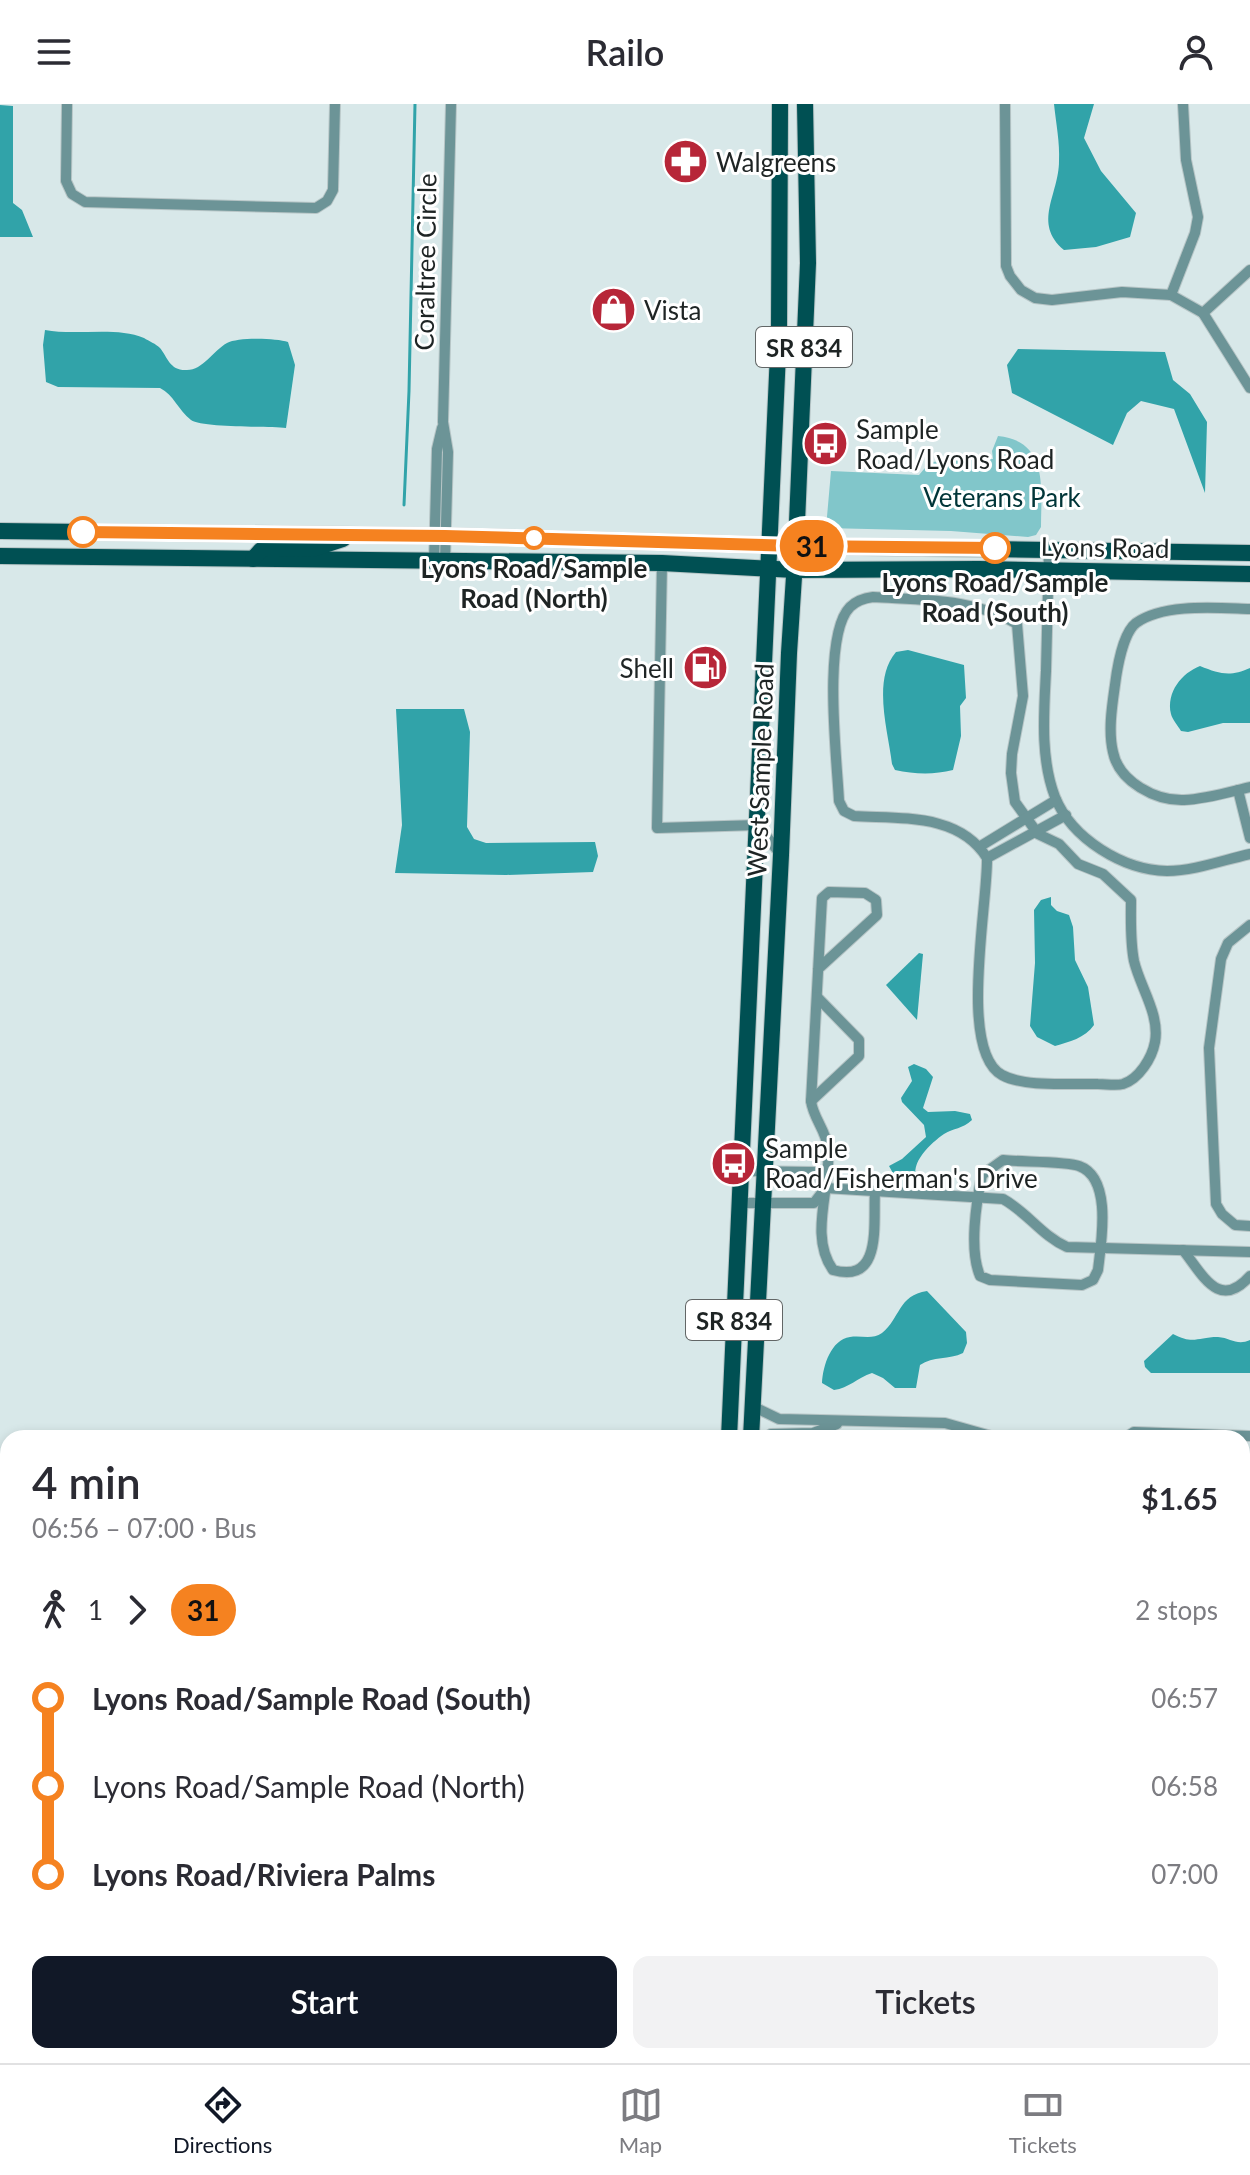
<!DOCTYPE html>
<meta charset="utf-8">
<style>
:root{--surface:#fff;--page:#f2f2f3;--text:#2b2b33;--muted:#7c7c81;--line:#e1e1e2;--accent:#111827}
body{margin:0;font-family:Lato,sans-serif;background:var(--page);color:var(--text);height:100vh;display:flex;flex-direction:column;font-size:30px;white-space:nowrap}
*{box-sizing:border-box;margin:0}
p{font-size:26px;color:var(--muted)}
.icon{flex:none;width:44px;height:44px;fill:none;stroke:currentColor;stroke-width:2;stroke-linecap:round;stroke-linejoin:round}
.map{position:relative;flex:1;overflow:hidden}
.panel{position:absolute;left:0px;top:1326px;width:1250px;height:634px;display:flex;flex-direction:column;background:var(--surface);border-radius:24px 24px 0 0;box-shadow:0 4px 12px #0003}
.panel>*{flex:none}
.badge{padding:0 16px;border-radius:26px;font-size:28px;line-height:52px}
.map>.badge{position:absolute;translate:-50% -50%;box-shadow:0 0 0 4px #fff}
.legs{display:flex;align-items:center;gap:12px;height:88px;padding:0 32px;font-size:26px}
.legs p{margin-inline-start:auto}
.summary{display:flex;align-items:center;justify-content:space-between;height:136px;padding:0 32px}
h1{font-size:44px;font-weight:600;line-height:60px}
.cta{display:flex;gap:16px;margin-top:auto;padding:16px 32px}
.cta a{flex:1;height:92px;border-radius:16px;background:var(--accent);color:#fff;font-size:32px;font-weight:600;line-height:92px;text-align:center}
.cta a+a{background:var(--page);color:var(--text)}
ul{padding:0 32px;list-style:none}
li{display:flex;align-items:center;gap:28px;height:88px;font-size:30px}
li i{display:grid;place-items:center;width:12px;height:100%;margin:0 10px;background:currentColor}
li i::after{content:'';width:20px;height:20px;margin:-10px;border:6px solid;border-radius:50%;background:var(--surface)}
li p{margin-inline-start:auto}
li:first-child i{background:linear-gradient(#0000 50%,currentColor 0)}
li:last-child i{background:linear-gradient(currentColor 50%,#0000 0)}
header{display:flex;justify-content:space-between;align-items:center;height:104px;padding:0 32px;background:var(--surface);font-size:36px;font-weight:600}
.tabs{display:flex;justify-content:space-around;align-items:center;height:112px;border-top:2px solid var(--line);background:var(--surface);font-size:22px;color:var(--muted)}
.tabs a{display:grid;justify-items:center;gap:4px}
.tabs .current{color:var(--accent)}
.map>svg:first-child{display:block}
.green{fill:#81c6ca}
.water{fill:#31a3a9}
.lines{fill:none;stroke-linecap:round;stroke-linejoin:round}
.stream{stroke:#31a3a9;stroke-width:3}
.street-casing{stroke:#b7c5c6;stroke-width:12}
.secondary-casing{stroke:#b7c5c6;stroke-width:16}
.primary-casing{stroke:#b7c5c6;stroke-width:18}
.street{stroke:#6c9497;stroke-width:10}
.secondary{stroke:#2a6e71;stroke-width:14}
.primary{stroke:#005053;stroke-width:16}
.line-1-casing{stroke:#fff;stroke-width:18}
.line-1{stroke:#f58220;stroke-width:12}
.stop-1-dot{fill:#fff;stroke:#f58220;stroke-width:4}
.labels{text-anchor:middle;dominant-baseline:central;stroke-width:6;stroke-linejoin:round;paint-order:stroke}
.shield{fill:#fff;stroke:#626666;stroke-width:2}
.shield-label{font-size:24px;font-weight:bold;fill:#1e2424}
.poi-label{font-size:26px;fill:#1e2424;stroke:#fff;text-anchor:start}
.street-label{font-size:26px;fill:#1e2424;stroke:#fff}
.park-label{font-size:26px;fill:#003538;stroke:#fff}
.stop-label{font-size:26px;font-weight:bold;fill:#1e2424;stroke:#fff}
</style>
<header><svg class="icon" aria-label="menu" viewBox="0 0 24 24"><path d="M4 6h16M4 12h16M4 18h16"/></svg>Railo<svg class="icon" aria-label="person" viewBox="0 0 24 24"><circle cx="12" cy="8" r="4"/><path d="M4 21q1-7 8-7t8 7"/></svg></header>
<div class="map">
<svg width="1250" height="1959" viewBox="0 0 1250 1959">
<rect width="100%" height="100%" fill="#d8e8e9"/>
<!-- green -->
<path class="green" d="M998 332C1049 337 1041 385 1041 423L1036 431 1028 433 951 427 826 424 831 367 919 371 930 358 993 355 992 347Z"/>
<!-- water -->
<g class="water">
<path d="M1054 0H1094L1084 34 1101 67 1136 109 1130 133 1096 143 1064 146C1032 119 1059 91 1059 57 1060 39 1056 19 1054 0Z"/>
<path d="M0 1 13 2V99L22 106 33 133H0Z"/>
<path d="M45 226C76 232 116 222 144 234 149 237 156 240 160 244 168 254 170 267 187 266 203 266 213 247 227 239 238 233 276 234 288 238L295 261 286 324C267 322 202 324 191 316 178 306 174 291 160 284L58 283 46 278 43 241Z"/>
<path d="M1018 245 1165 248 1173 276 1190 290 1207 318 1205 389 1174 305 1141 297 1127 309 1113 341 1012 289 1007 261Z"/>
<path d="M908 546 964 561 966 594 960 602 961 632 953 666C933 671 914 670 895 666L892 660C888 626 872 576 896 548Z"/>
<path d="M1200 562C1220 570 1230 573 1250 564V619H1223L1188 628 1181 627C1178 622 1172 615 1171 610 1166 588 1182 569 1200 562Z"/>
<path d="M396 605H464L470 628 467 723 474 735 486 739 595 738 598 752 593 768 506 771 395 769 402 721Z"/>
<path d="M1051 793V801L1057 807 1069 811 1073 823 1075 856 1088 883 1094 921C1085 934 1069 938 1055 942L1037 933 1030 922 1035 859 1034 806 1041 796Z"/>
<path d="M919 849 923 850 917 916 886 881Z"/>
<path d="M914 960 926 965 933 973 923 1004 928 1008 955 1007 970 1010 972 1016C962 1025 954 1024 944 1030 931 1039 909 1059 917 1076L913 1079 894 1071 889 1062 902 1055 926 1033 924 1021 902 998 901 994 912 977 908 963Z"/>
<path d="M927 1187 966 1228 967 1239 963 1249C949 1256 933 1252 920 1261L916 1284H895L883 1274 872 1269C857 1274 849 1284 834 1286L822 1279C823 1261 831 1236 850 1233 861 1231 872 1236 882 1229 900 1215 898 1191 927 1187Z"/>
<path d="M1173 1230C1194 1241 1197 1233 1218 1233 1231 1234 1237 1242 1250 1236V1269H1151L1145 1263 1144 1257Z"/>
<path d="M120 1952H278V1959H119Z"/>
</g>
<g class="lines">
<!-- stream -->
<path class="stream" d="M404 401 409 287 415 0"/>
<defs>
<g id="street">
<path d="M67 0 66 77 72 90 85 98 316 104 327 97 333 86 335 0"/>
<path d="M1005 0 1006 162 1010 172 1021 186 1035 194 1052 196 1122 188 1171 191 1203 209 1250 166"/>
<path d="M1171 191 1195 129 1198 113 1186 56 1183 0"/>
<path d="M1203 209 1250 284"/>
<path d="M1049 445C1048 486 1047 526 1046 567 1044 608 1040 654 1055 693 1072 735 1123 766 1167 767 1194 767 1223 756 1250 750"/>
<path d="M434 458 437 345 442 324"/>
<path d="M445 458 448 348 443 318 451 0"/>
<path d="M662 459 657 724 758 721 780 750"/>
<path d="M873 493C920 496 975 494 1017 520L1023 592 1012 650 1011 669 1015 698 1038 730 1059 740 1078 760 1103 770 1131 796C1131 816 1130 837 1134 857 1140 883 1160 910 1155 938 1152 954 1139 975 1123 980 1116 982 1106 980 1098 980 1071 979 1026 984 1002 971 958 947 988 800 987 754 959 709 901 715 854 712L844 707 839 697C837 656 822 531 850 503 856 497 865 494 873 493Z"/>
<path d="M1250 505C1217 504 1164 499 1136 519 1123 529 1117 565 1115 581 1112 602 1108 627 1113 648 1119 678 1156 697 1184 696 1206 695 1229 688 1250 683"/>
<path d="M1238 686 1250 734"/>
<path d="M979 743 1056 696"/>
<path d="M987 754 1066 711"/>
<path d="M1250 821 1228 839 1221 855 1209 944 1216 1100 1222 1110 1235 1121 1250 1122"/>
<path d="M818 865 877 811 876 796 865 789 829 788 822 794 811 997C813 1014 826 1026 828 1044 832 1083 808 1131 833 1166 883 1180 873 1120 875 1087"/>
<path d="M811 997 859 952V936L817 893"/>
<path d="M1003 1056C1020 1058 1066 1057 1079 1062 1113 1074 1101 1139 1098 1166L1093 1176 1082 1181 990 1176 980 1172C969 1146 976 1099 982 1071Z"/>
<path d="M742 1067 815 1068 825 1084"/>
<path d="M825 1084 1003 1095C1027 1108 1042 1132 1067 1143L1250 1148"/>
<path d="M740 1099H814L824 1086"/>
<path d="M1183 1146C1203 1171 1219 1207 1250 1172"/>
<path d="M752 1302 779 1315 945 1319 998 1334"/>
<path d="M766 1334 771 1330 813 1329 837 1320"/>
<path d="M1125 1334 1134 1328 1250 1332"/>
<path d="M1242 1465H1250"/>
<path d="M1244 1725 1246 1603"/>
<path d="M1242 1813H1250"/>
<path d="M80 1959 86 1952"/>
<path d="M295 1959V1952"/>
</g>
<g id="secondary">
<path d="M1242 1533H1250"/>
<path d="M1242 1550 1250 1551"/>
<path d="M0 1824H8"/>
<path d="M0 1842H8"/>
<path d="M1091 1952 1092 1959"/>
<path d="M1109 1952V1959"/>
</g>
<g id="primary">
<path d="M0 427 445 432 796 442 1250 449"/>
<path d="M0 452 662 459 794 466 979 465 1250 470"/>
<path d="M253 455 261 446 267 444 313 445 343 435"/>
<path d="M729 1334 779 227 780 0"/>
<path d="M751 1334 781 751 789 549 796 442 808 159 805 0"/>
<path d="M709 1959V1952"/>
<path d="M734 1959V1952"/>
</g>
</defs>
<!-- street casing -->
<use href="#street" class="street-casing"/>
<!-- secondary casing -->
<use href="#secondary" class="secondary-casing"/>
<!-- primary casing -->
<use href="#primary" class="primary-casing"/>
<!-- street -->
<use href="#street" class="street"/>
<!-- secondary -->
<use href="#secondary" class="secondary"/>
<!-- primary -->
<use href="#primary" class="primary"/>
</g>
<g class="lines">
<defs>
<path id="line-1" d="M83 428 445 432 796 442 995 444"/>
</defs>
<!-- line-1 casing -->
<use href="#line-1" class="line-1-casing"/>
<!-- line-1 -->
<use href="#line-1" class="line-1"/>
</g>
<!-- icons -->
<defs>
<symbol id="pharmacy-disc" viewBox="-11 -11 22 22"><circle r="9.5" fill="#b72638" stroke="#fff"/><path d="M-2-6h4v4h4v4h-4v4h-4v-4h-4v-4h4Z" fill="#fff"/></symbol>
<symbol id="shop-disc" viewBox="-11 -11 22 22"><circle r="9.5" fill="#b72638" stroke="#fff"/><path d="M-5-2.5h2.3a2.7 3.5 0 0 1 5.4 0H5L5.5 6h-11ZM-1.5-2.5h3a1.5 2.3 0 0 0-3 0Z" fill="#fff"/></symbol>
<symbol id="bus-disc" viewBox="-11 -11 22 22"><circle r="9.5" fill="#b72638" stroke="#fff"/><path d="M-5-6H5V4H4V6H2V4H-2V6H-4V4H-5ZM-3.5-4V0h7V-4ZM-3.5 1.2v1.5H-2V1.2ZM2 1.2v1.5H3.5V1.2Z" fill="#fff"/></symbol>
<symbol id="fuel-disc" viewBox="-11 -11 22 22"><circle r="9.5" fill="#b72638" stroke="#fff"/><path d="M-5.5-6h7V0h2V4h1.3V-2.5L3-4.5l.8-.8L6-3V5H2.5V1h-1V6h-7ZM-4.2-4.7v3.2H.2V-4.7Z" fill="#fff"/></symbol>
</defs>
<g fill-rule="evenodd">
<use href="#pharmacy-disc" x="660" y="32" width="51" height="51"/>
<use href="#shop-disc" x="588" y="180" width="51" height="51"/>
<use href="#bus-disc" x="800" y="314" width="51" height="51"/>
<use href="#fuel-disc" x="680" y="538" width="51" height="51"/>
<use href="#bus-disc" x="708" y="1034" width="51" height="51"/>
</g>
<!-- markers -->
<g class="stop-1-dot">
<circle cx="83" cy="428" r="14"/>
<circle cx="534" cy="434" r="10"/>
<circle cx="995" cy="444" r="14"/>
</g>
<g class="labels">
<!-- shield labels -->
<g class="shield">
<rect x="756" y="223" width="96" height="40" rx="6"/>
<rect x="686" y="1196" width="96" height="40" rx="6"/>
</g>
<g class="shield-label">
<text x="804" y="243">SR 834</text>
<text x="734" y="1216">SR 834</text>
</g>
<!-- poi labels -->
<g class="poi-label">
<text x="716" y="58">Walgreens</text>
<text x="644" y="206">Vista</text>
<text x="856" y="325">Sample<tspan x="856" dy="30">Road/Lyons Road</tspan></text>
<text x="674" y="564" text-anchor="end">Shell</text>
<text x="765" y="1044">Sample<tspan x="765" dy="30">Road/Fisherman's Drive</tspan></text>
</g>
<!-- street labels -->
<g class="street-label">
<text transform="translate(425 158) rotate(-89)">Coraltree Circle</text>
<text transform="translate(1105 443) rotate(1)">Lyons Road</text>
<text transform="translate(760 666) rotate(-88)">West Sample Road</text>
</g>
<!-- park labels -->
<g class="park-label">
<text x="1002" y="393">Veterans Park</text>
</g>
<!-- stop labels -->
<g class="stop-label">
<text x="534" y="464">Lyons Road/Sample<tspan x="534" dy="30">Road (North)</tspan></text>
<text x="995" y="478">Lyons Road/Sample<tspan x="995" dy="30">Road (South)</tspan></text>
</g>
</g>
</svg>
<b class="badge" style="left:812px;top:442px;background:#f58220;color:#111">31</b>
<section class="panel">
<div class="summary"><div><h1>4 min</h1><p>06:56 – 07:00 · Bus</p></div><b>$1.65</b></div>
<div class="legs"><svg class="icon" aria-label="walk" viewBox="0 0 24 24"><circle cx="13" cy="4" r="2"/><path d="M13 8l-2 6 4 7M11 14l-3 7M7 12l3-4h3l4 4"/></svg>1<svg class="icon" aria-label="forward" viewBox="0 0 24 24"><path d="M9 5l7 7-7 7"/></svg><b class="badge" style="background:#f58220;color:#111">31</b><p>2 stops</p></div>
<ul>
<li><i style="color:#f58220"></i><b>Lyons Road/Sample Road (South)</b><p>06:57</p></li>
<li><i style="color:#f58220"></i><span>Lyons Road/Sample Road (North)</span><p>06:58</p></li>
<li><i style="color:#f58220"></i><b>Lyons Road/Riviera Palms</b><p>07:00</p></li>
</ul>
<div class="cta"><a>Start</a><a>Tickets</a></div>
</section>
</div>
<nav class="tabs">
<a class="current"><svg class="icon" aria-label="directions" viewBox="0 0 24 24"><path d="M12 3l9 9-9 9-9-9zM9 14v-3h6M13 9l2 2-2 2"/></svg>Directions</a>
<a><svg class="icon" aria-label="map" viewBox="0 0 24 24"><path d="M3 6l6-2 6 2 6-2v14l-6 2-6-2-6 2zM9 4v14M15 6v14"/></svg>Map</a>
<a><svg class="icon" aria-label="tickets" viewBox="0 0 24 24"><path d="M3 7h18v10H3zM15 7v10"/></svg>Tickets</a>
</nav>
